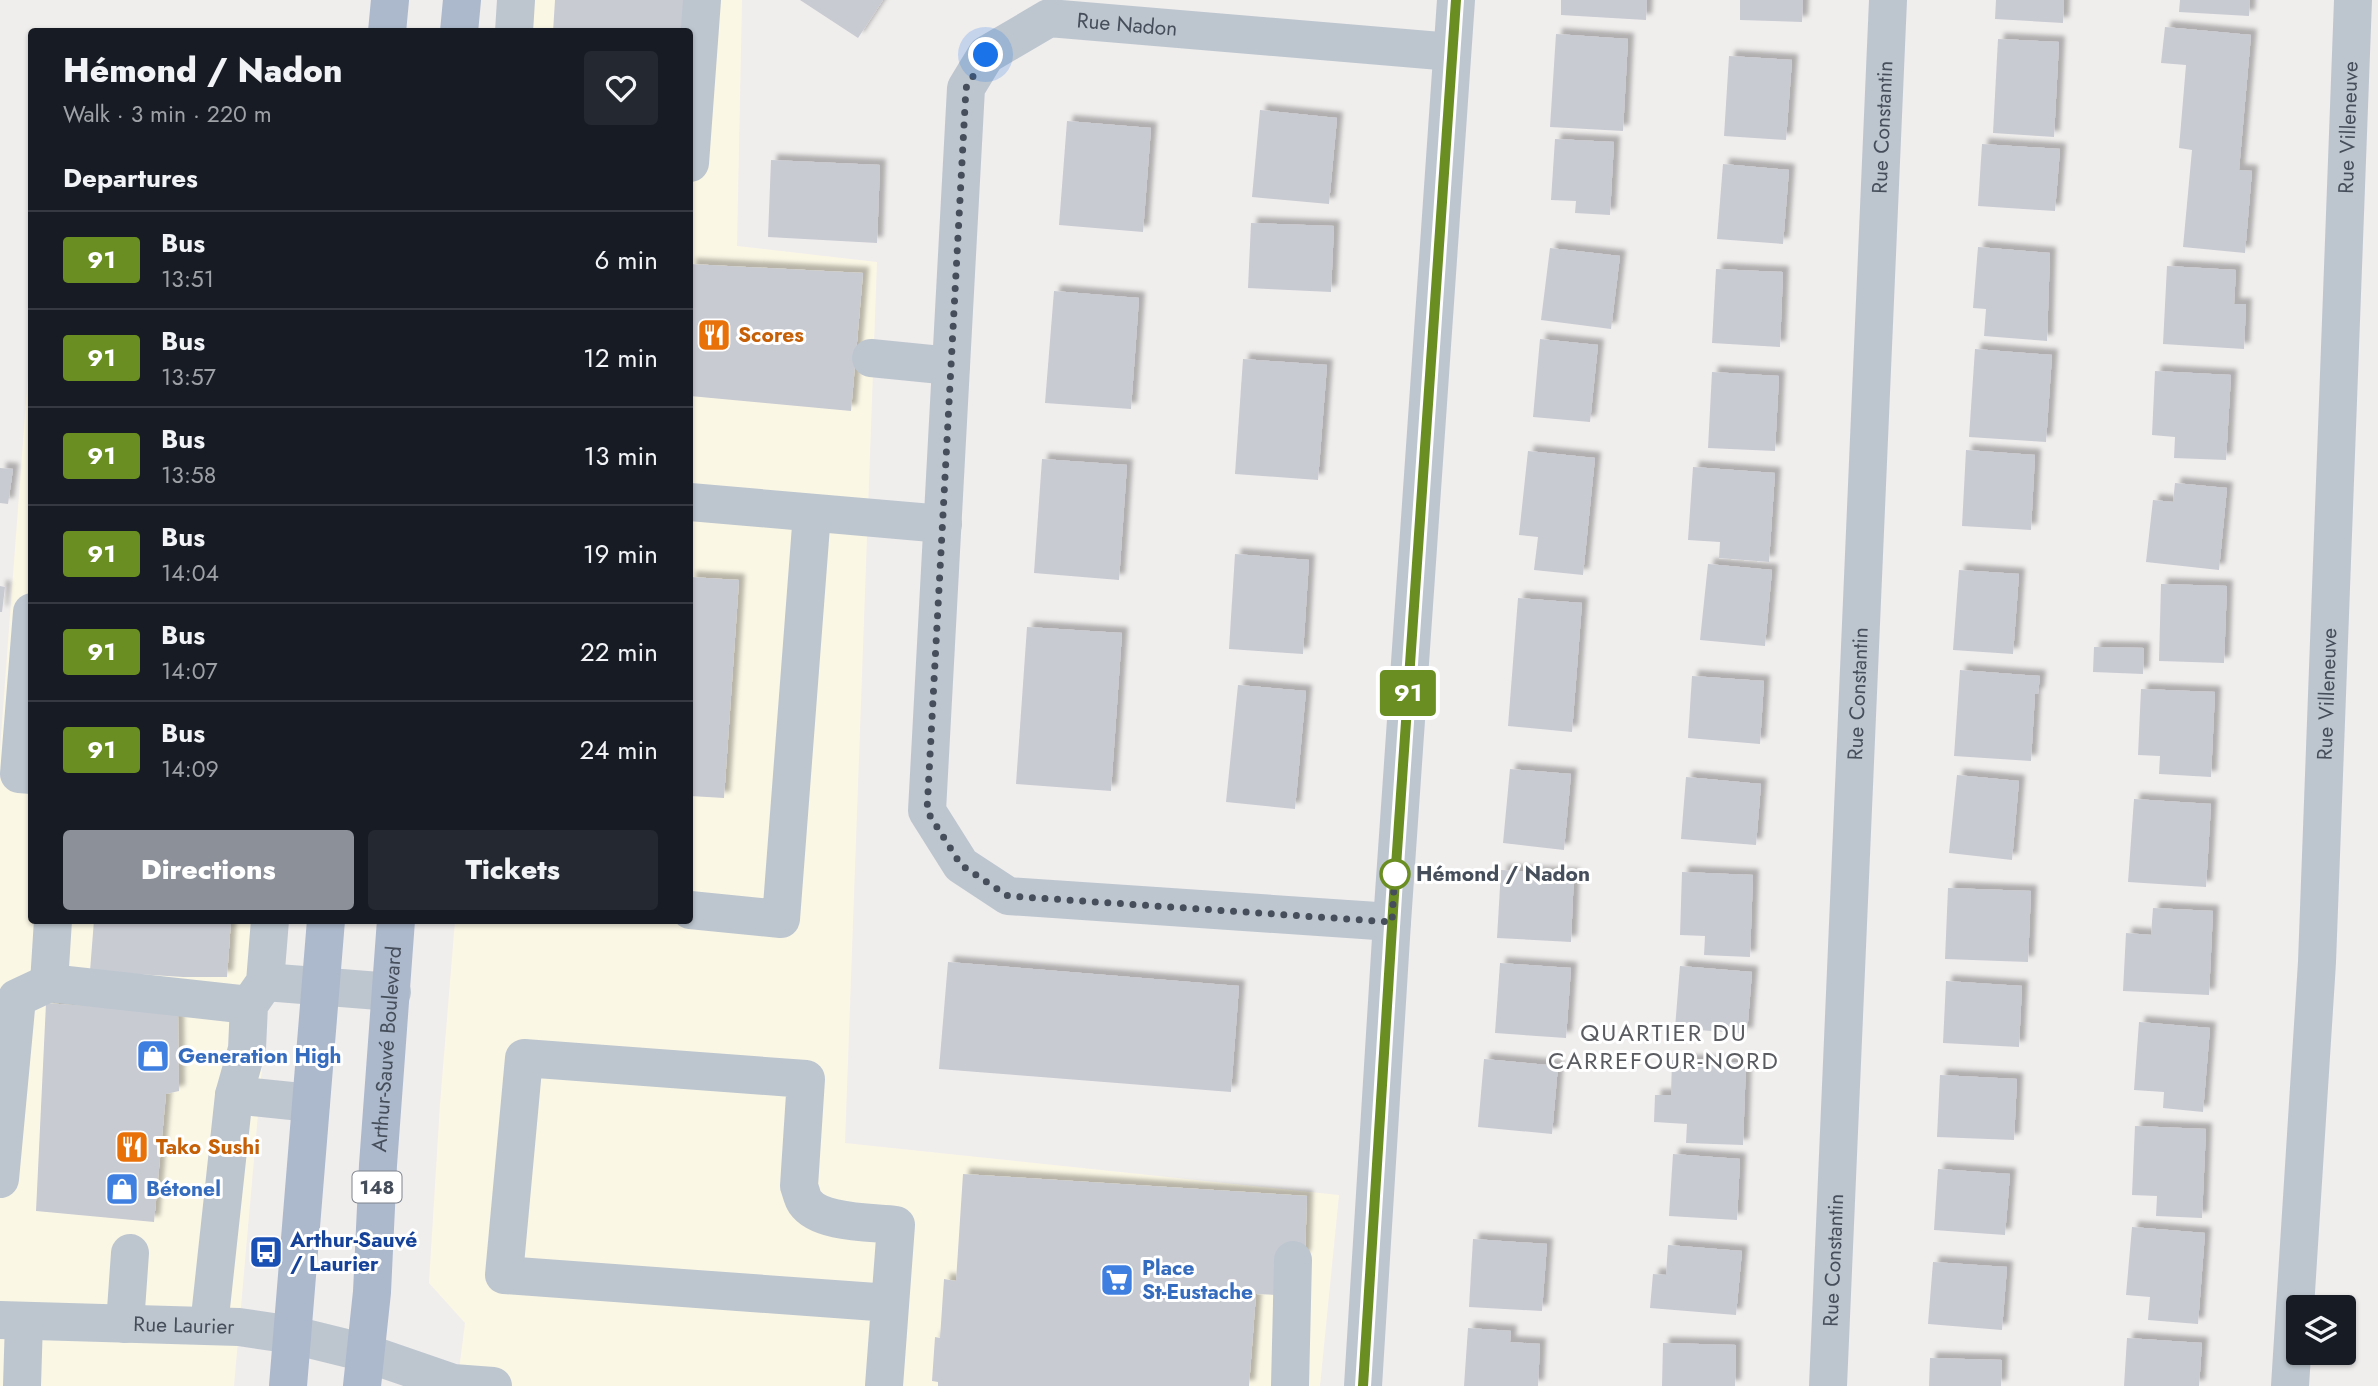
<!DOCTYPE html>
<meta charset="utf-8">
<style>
:root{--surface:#171b24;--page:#242831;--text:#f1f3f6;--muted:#9ea1a6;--line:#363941;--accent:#8c9099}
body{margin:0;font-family:Jost,sans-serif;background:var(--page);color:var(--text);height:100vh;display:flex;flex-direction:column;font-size:26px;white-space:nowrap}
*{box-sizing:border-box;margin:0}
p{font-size:23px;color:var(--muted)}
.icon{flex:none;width:38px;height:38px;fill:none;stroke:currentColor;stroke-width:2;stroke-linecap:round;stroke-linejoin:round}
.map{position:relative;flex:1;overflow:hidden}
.side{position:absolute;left:28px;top:28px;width:665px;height:896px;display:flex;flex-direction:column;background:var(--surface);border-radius:7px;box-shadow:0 2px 5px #0004}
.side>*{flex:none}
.badge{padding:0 14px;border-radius:5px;font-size:24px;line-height:46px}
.tools{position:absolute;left:2286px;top:1295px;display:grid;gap:14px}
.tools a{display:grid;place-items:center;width:70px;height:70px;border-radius:7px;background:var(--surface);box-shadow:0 2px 5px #0004;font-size:35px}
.you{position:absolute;width:35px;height:35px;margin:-18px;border:5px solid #fff;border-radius:50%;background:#1a73e8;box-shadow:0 0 0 10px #1a73e833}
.map>.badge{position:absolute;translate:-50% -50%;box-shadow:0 0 0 4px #fff}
h2{padding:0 35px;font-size:26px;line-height:63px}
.round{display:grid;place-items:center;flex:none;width:74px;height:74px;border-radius:7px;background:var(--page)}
.overview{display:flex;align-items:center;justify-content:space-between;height:119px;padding:0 35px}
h1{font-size:33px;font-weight:800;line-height:52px}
.action{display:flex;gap:14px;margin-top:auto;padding:14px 35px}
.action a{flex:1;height:80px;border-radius:7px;background:var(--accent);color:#fff;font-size:28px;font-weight:800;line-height:80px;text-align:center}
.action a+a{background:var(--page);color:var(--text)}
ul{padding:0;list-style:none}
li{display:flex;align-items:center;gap:21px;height:98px;padding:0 35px;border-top:2px solid var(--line)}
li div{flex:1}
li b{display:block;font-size:26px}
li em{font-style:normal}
li .badge{min-width:77px;font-weight:700;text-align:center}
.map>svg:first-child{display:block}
.commercial{fill:#fbf7e5}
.building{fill:#c9cbd3;filter:url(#shadow)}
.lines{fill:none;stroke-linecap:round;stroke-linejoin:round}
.minor{stroke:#bdc6cf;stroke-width:38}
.major{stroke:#acb9cc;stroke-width:38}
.line-casing{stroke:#fff;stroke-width:16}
.line{stroke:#6b8e23;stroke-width:10}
.walk{stroke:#454e5a;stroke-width:7;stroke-dasharray:0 12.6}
.stop-dot{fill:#fff;stroke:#6b8e23;stroke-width:3.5}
.labels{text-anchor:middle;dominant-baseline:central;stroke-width:6;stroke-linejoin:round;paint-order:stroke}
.shield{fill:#fff;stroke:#7d838c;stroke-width:2}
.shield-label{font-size:19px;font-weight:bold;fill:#454e5a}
.street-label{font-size:21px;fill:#454e5a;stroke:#fff}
.food-label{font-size:21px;font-weight:bold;fill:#c56008;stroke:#fff;text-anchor:start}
.stop-label{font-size:21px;font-weight:bold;fill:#454e5a;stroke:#fff;text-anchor:start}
.shop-label{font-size:21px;font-weight:bold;fill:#366cbe;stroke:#fff;text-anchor:start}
.transit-label{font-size:21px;font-weight:bold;fill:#164399;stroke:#fff;text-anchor:start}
.quarter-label{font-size:24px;letter-spacing:2px;fill:#5a5c62;stroke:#fff}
</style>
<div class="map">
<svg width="2378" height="1386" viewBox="0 0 2378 1386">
<defs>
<filter id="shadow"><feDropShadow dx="6" dy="-6" stdDeviation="2" flood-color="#0004"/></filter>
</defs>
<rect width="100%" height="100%" fill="#f0eded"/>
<!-- commercial -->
<g class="commercial">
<path d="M523 0H742L737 246 877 262 845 1143 1339 1195 1320 1386H457L465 1323 429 1283 440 1104 455 921 690 920V32L521 31Z"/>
<path d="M31 335 32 920 275 921 234 1386H0V749Z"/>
</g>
<!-- building -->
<g class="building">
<path d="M555 0H684L681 32H553Z"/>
<path d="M800 0H883L858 38Z"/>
<path d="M1561 0H1647L1646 20 1561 15Z"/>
<path d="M1740 0H1803L1802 22 1740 20Z"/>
<path d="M1996 0H2064L2063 23 1995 19Z"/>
<path d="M2180 0H2250L2249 16 2179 12Z"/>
<path d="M2165 27 2251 35 2239 170 2252 171 2245 253 2183 247 2192 150 2179 148 2186 65 2161 63Z"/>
<path d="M1556 34 1628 39 1623 131 1550 127Z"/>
<path d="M1998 39 2059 42 2054 137 1993 133Z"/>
<path d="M1729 56 1792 60 1786 140 1724 136Z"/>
<path d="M1260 110 1337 118 1329 204 1252 197Z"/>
<path d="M1067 121 1151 128 1143 232 1059 225Z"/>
<path d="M1555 139 1614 142 1610 215 1575 213 1576 201 1551 200Z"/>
<path d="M1982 144 2060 149 2055 211 1978 206Z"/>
<path d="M771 160 880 165 877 243 768 237Z"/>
<path d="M1723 164 1789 170 1783 244 1717 239Z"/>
<path d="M1251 223 1334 226 1331 292 1248 288Z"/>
<path d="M1978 247 2050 253 2047 341 1984 336 1986 309 1973 308Z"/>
<path d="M1550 248 1620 256 1611 329 1541 320Z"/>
<path d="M690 264 863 273 851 411 690 396Z"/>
<path d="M2167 266 2236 270 2234 304H2246L2244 349 2163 344Z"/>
<path d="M1716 269 1783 272 1780 347 1712 343Z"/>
<path d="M1054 291 1139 298 1131 409 1045 403Z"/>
<path d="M1540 339 1598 345 1590 422 1533 417Z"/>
<path d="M1975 349 2052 355 2046 442 1969 437Z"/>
<path d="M1243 359 1327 365 1318 480 1235 474Z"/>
<path d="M2155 371 2231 375 2226 460 2174 458 2175 437 2152 435Z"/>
<path d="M1712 372 1779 376 1775 451 1708 448Z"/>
<path d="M1966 450 2035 455 2031 530 1962 526Z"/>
<path d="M1528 451 1595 458 1583 575 1534 570 1538 537 1519 535Z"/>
<path d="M1042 459 1127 465 1119 580 1034 573Z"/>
<path d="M1693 467 1775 473 1769 562 1719 558 1720 542 1688 540Z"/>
<path d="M0 468 13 469 8 504 0 503Z"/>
<path d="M2175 483 2227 488 2219 570 2146 562 2153 500 2173 502Z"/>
<path d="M1235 554 1309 560 1303 654 1229 649Z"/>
<path d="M1708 564 1772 570 1765 646 1700 640Z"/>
<path d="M1959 570 2019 574 2013 654 1953 650Z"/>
<path d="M690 577 739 580 724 798 690 796Z"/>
<path d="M2161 584 2227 586 2224 663 2159 661Z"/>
<path d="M0 586 5 587 2 612H0Z"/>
<path d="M1518 598 1582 603 1572 732 1508 726Z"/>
<path d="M1027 627 1122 633 1111 791 1016 784Z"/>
<path d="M2094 647 2144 648 2143 674 2093 672Z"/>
<path d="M1960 670 2040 676 2038 694H2035L2031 761 1954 756Z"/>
<path d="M1692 676 1764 681 1760 744 1688 738Z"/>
<path d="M1238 685 1306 691 1295 809 1226 802Z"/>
<path d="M2141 689 2215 692 2211 777 2159 774 2160 756 2138 755Z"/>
<path d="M1510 769 1571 774 1564 850 1503 843Z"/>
<path d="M1957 775 2019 781 2012 860 1949 853Z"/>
<path d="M1686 777 1761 784 1756 845 1681 839Z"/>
<path d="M2134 799 2211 804 2206 887 2128 882Z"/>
<path d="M1501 870 1574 874 1571 942 1497 938Z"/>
<path d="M1682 872 1753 875 1750 957 1704 955 1705 936 1680 935Z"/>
<path d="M1948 888 2031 891 2028 962 1945 959Z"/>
<path d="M2153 908 2213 911 2209 995 2123 991 2126 933 2151 935Z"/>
<path d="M94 920H231L227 977H183L90 971Z"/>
<path d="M948 962 1239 986 1231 1092 939 1069Z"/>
<path d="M1500 963 1571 968 1566 1038 1495 1033Z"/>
<path d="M1680 966 1752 972 1747 1034 1675 1028Z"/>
<path d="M1946 981 2022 986 2019 1047 1943 1043Z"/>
<path d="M46 1003 178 1013 179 1091 166 1094 154 1222 36 1211Z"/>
<path d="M2139 1022 2210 1028 2203 1112 2163 1108 2164 1092 2134 1090Z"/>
<path d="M1484 1059 1558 1066 1552 1134 1478 1127Z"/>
<path d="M1672 1060 1746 1063 1743 1145 1686 1143 1687 1124 1654 1122 1655 1095H1671Z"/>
<path d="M1940 1075 2017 1079 2014 1140 1937 1137Z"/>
<path d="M2135 1126 2206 1129 2202 1218 2156 1216 2157 1196 2132 1195Z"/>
<path d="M1673 1154 1740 1159 1737 1220 1669 1216Z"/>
<path d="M1938 1169 2010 1174 2005 1235 1934 1230Z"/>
<path d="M963 1174 1307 1196 1305 1255 1276 1295 1256 1294 1249 1386H938V1382L932 1381 935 1337 940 1338 944 1279 956 1281Z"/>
<path d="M2132 1227 2205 1233 2198 1324 2148 1320 2150 1297 2126 1295Z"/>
<path d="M1473 1239 1547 1244 1542 1311 1469 1307Z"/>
<path d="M1668 1245 1742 1251 1736 1315 1650 1308 1653 1274 1666 1275Z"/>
<path d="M1933 1262 2007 1267 2002 1330 1928 1324Z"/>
<path d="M1468 1328 1511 1331 1510 1342 1540 1344 1538 1386H1464Z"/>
<path d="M2127 1338 2202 1343 2199 1386H2124Z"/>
<path d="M1663 1343 1736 1345 1735 1386H1662Z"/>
<path d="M1930 1358 2002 1360 2001 1386H1929Z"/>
</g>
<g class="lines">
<!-- minor -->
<g class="minor">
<path d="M514 32 516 0"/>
<path d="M690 163 702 0"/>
<path d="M871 358 951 366"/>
<path d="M690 502 943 524"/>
<path d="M32 612 19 774 32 775"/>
<path d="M690 910 781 919 812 513"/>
<path d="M53 920 49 983 249 1005"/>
<path id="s1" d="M1392 922 1008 896 961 865 927 811 966 88 986 55 1049 18 1452 52"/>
<path d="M265 982 392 992"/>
<path d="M234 1095 247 1049 249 1005 265 982 270 920"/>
<path d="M0 1179 17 998 49 983"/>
<path id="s2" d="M0 1320 239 1327 293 1335 366 1353 453 1383 493 1386"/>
<path d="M125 1324 130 1253"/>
<path d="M209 1326 234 1095 311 1103"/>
<path d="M22 1386 24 1321"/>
<path d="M884 1386 896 1225C872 1222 820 1224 805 1202 802 1198 801 1191 799 1186L806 1079 524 1058 504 1275 890 1303"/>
<path d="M1290 1386 1293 1260"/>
<path d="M1363 1386 1392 922 1456 0"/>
<path id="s3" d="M1828 1386 1888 0"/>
<path id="s4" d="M2290 1386 2317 962 2353 0"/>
</g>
<!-- major -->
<g class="major">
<path d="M387 32 390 0"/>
<path d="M459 32 462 0"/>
<path d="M288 1386 326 920"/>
<path id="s5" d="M362 1386 372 1292 378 1165 396 920"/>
</g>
</g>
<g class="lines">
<defs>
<path id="line" d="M1363 1386 1394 895 1456 0"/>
</defs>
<!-- line casing -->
<use href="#line" class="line-casing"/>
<!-- line -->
<use href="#line" class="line"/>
<!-- walk -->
<path class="walk" d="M986 55 966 88 927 811 961 865 1008 896 1392 922 1395 868V874"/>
</g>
<!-- icons -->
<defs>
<symbol id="restaurant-square" viewBox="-11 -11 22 22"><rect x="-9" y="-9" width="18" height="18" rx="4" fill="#e8710a" stroke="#fff"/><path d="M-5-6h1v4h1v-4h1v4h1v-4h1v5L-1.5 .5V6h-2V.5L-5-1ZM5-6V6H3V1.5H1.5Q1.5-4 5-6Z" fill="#fff"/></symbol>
<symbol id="shop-square" viewBox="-11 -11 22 22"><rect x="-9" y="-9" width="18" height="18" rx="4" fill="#3f7fe0" stroke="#fff"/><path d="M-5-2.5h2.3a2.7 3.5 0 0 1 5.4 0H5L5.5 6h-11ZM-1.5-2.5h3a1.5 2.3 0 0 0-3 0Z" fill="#fff"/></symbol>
<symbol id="bus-square" viewBox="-11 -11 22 22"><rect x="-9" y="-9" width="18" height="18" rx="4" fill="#1a4fb4" stroke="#fff"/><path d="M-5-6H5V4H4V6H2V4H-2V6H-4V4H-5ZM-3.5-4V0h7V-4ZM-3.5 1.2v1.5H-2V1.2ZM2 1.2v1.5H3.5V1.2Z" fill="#fff"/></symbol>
<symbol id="supermarket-square" viewBox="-11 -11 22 22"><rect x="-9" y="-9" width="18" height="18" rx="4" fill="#3f7fe0" stroke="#fff"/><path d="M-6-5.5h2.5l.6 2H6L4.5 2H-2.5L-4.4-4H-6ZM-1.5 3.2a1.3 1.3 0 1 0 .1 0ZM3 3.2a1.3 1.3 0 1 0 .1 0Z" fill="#fff"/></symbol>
</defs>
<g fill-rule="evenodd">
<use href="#restaurant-square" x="695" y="316" width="38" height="38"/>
<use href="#shop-square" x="134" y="1037" width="38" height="38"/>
<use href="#restaurant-square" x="113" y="1128" width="38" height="38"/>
<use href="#shop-square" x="103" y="1170" width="38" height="38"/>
<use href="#bus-square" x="247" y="1233" width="38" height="38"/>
<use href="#supermarket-square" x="1098" y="1261" width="38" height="38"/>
</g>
<!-- markers -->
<circle class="stop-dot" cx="1395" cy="874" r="14"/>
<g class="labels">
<!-- shield labels -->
<rect class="shield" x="352.5" y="1171.5" width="49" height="31" rx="5"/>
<g class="shield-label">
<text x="377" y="1187">148</text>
</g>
<!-- street labels -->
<g class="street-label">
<text stroke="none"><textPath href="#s1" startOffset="1419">Rue Nadon</textPath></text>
<text stroke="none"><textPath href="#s3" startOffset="1260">Rue Constantin</textPath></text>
<text stroke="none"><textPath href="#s4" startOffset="1260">Rue Villeneuve</textPath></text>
<text stroke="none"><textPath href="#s3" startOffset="693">Rue Constantin</textPath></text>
<text stroke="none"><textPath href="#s4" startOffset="693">Rue Villeneuve</textPath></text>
<text stroke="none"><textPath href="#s5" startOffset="338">Arthur-Sauvé Boulevard</textPath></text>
<text stroke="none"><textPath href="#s3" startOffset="126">Rue Constantin</textPath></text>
<text stroke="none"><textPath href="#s2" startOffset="184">Rue Laurier</textPath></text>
</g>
<!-- food labels -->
<g class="food-label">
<text x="738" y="335">Scores</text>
<text x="156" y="1147">Tako Sushi</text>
</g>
<!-- stop labels -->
<g class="stop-label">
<text x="1416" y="874">Hémond / Nadon</text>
</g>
<!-- shop labels -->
<g class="shop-label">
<text x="178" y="1056">Generation High</text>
<text x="146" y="1189">Bétonel</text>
<text x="1142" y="1268">Place<tspan x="1142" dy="24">St-Eustache</tspan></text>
</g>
<!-- transit labels -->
<g class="transit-label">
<text x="290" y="1240">Arthur-Sauvé<tspan x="290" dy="24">/ Laurier</tspan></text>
</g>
<!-- quarter labels -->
<g class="quarter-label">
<text x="1664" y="1032">QUARTIER DU<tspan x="1664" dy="28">CARREFOUR-NORD</tspan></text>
</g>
</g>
</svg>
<div class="tools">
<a><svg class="icon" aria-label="layers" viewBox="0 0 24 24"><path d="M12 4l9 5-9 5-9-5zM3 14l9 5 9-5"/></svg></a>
</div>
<div class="you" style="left:986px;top:55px"></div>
<b class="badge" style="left:1408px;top:693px;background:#6b8e23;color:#fff">91</b>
<section class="side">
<div class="overview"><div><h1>Hémond / Nadon</h1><p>Walk · 3 min · 220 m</p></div><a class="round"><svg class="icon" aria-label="heart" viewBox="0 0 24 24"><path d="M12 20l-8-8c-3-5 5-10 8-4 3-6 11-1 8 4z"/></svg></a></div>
<h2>Departures</h2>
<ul>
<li><span class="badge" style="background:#6b8e23;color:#fff">91</span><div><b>Bus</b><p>13:51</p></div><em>6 min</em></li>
<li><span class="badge" style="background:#6b8e23;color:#fff">91</span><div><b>Bus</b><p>13:57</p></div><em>12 min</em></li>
<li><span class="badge" style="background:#6b8e23;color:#fff">91</span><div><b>Bus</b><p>13:58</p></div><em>13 min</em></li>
<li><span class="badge" style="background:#6b8e23;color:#fff">91</span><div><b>Bus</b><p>14:04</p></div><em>19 min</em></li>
<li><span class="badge" style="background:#6b8e23;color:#fff">91</span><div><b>Bus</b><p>14:07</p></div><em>22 min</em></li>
<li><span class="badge" style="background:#6b8e23;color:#fff">91</span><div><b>Bus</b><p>14:09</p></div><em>24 min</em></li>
</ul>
<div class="action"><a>Directions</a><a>Tickets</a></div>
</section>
</div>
